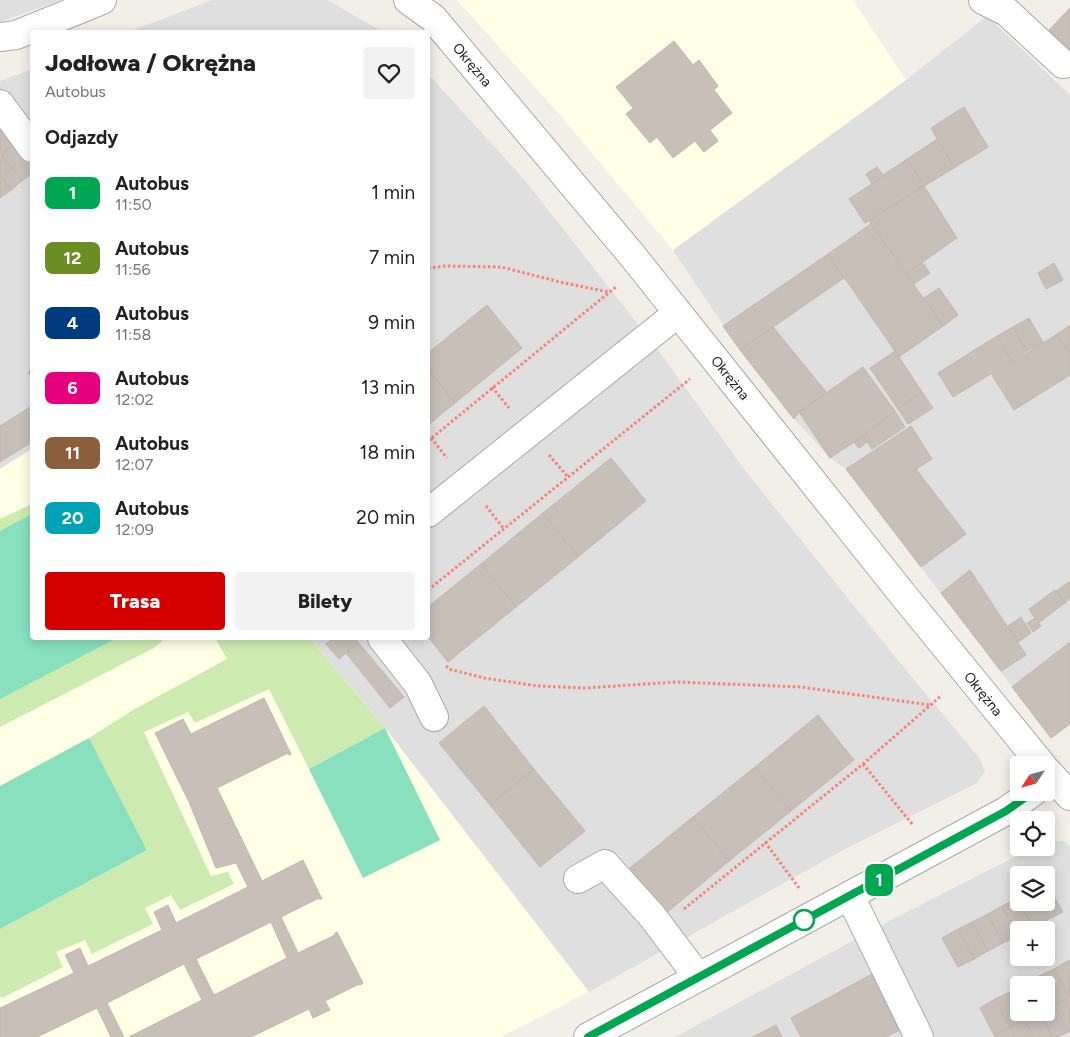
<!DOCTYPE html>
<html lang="pl">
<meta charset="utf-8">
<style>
:root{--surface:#fff;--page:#f2f2f2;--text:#222;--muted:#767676;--accent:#d40000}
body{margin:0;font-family:Figtree,sans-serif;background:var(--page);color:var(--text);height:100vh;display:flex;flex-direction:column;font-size:19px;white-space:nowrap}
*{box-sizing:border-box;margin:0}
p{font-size:16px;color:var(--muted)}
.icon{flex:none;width:28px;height:28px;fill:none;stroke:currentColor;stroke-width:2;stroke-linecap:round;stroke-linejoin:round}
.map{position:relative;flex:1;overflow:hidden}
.side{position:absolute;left:30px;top:30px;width:400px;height:610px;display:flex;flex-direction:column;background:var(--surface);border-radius:5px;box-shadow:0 2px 12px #0003}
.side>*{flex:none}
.badge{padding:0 10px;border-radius:8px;font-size:18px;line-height:32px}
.needle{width:32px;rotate:234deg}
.fabs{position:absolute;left:1010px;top:756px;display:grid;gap:10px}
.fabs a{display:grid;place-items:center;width:45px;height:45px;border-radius:5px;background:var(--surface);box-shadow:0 2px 12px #0003;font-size:25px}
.map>.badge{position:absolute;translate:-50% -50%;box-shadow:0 0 0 2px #fff}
h2{padding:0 15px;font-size:19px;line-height:45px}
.round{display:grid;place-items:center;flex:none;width:52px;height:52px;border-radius:5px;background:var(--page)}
.head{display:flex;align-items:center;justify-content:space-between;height:85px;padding:0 15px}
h1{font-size:24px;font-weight:800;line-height:38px}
.action{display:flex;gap:10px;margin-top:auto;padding:10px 15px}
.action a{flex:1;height:58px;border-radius:5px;background:var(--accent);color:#fff;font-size:20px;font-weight:800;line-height:58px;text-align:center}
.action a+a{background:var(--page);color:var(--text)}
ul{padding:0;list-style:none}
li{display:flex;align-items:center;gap:15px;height:65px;padding:0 15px}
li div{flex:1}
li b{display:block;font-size:19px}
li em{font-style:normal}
li .badge{min-width:55px;font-weight:700;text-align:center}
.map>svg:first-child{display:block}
.residential{fill:#e0dfdf;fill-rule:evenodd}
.education{fill:#ffffe5}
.grass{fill:#cdebb0}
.pitch{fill:#88e0be}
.building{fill:#c7bfb8;stroke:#c4b6ab;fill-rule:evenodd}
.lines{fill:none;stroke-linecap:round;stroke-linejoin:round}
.minor-casing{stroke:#a9a9a9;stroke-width:30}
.path{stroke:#fa8072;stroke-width:3;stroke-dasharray:2.5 2.5;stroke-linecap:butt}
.minor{stroke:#fff;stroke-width:28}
.line-casing{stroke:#fff;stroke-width:11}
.line{stroke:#00a651;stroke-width:8}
.stop-dot{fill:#fff;stroke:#00a651;stroke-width:2.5}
.labels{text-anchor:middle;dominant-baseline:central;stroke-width:4.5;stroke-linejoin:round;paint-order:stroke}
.street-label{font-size:14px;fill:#222;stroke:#fff}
</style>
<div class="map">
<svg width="1070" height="1037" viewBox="0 0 1070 1037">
<rect width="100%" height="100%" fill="#f2efe9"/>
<!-- residential -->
<g class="residential">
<path d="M0 0H61L0 22Z"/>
<path d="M212 0H327L383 32H129Z"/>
<path d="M987 16 1070 95V724L1051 738 846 469 830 458 794 419 740 350 673 250 906 80Z"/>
<path d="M32 69V449L0 469V81Z"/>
<path d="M428 74 523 178 656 347 747 473 888 648 980 759 985 771 977 783 845 849 589 992 385 728 310 638H428Z"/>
<path d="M1046 841H1064L1070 847V1037H675L895 918 1032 848H1046ZM1019 875H1046V902H1019ZM1019 930H1046V958H1019ZM1019 985H1046V1012H1019Z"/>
</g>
<!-- education -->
<g class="education">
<path d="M457 0H853L906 80 673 250 561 116Z"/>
<path d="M32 449V638H310L385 728 589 992 500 1037H0V469Z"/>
</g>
<!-- grass -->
<g class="grass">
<path d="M32 504V638H166L152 649 0 727V519Z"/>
<path d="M215 638H310L385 728 309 769 269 689 195 723 188 712 144 732 211 876 228 872 234 884 180 910 171 895 145 908 153 924 92 954 85 940 56 952 63 967 2 998 0 996V929L147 850 89 738 133 710 227 659Z"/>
</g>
<!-- pitch -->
<g class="pitch">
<path d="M32 514V638H117L0 699V531Z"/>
<path d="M385 728 440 840 363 878 309 769Z"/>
<path d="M89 738 147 850 0 929V786Z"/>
</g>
<!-- building -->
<g class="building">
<path d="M1070 8V50L1049 30Z"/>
<path d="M674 41 693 65 699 60 718 86 714 90 732 113 710 130 718 141 704 152 695 141 673 158 657 137 650 143 626 114 633 108 616 87Z"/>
<path d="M964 107 988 147 954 168 931 128Z"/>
<path d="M0 127 14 144 1 154 0 152Z"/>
<path d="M937 139 954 168 924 186 907 159Z"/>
<path d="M14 144 32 168V173L22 181 1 154Z"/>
<path d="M1 154 22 181 11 190 0 175Z"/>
<path d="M907 159 924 186 865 223 849 199 884 176 883 175Z"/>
<path d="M877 167 884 176 872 184 866 174Z"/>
<path d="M0 175 11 190 0 198Z"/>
<path d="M924 186 957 238 907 273 869 221Z"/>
<path d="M871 224 943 326 899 357 828 254Z"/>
<path d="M828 254 844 278 740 350 723 326Z"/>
<path d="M922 262 930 273 914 284 907 273Z"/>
<path d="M1054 263 1063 280 1046 289 1038 273Z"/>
<path d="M939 288 958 315 943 326 924 298Z"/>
<path d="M487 305 522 348 455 403 428 369V353Z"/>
<path d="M1029 318 1043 342 1027 351 1013 327Z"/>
<path d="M1070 325V354L1057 334Z"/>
<path d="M773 327 827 393 799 412 794 419 740 350Z"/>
<path d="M1013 327 1027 351 1012 361 997 336Z"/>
<path d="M1057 334 1070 354V375L1014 410 992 375Z"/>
<path d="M997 336 1012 361 953 397 938 373Z"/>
<path d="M895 351 922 392 898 409 870 368Z"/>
<path d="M863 367 895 411 862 437 830 458 799 412Z"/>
<path d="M428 369 455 403 428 425Z"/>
<path d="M922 392 933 408 908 424 898 409Z"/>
<path d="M32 406V442L0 462V426Z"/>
<path d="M895 411 905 427 872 449 863 436Z"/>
<path d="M911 426 932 459 916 469 966 534 921 567 846 469Z"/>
<path d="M863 436 867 442 859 448 854 442Z"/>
<path d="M611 458 646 501 578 557 543 513Z"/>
<path d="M543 513 578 557 516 607 481 564Z"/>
<path d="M481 564 516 607 448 662 428 637V607Z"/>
<path d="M970 570 1026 655 1001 671 941 593Z"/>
<path d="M1070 581V598L1065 603 1056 591Z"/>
<path d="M1055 590 1065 603 1038 623 1029 609Z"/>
<path d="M1021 617 1031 633 1018 642 1008 626Z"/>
<path d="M1035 618 1041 626 1033 632 1027 623Z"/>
<path d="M334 638H354L358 642 339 659 326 644Z"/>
<path d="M358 642 404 697 390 708 346 653Z"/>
<path d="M1070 642V724L1051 738 1012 687Z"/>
<path d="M264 698 291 754 289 755 288 753 217 788 262 881 303 860 317 889 322 899H317L281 917 298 953 335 935V933L337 932 363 983 360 985 359 984 325 1001 330 1010 313 1018 309 1009 251 1037H129L202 1000 184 964 107 1003 124 1037H111L97 1008 37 1037H0V1008L74 973 65 955 80 948 88 966 162 930 154 912 168 905 176 923 248 887 236 863 216 868 189 802 155 733 183 719 191 734ZM271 922 287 958 214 995 196 959Z"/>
<path d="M484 706 534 769 490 805 439 743Z"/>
<path d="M818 715 854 760 791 811 755 767Z"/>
<path d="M755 767 791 811 729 861 693 817Z"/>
<path d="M534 769 585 831 540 867 490 805Z"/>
<path d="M693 817 729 861 666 913 630 868Z"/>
<path d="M1046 883 1063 912 1049 919 1040 902H1046Z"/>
<path d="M1017 898 1033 928 1029 930H1019L1018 936 1002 906Z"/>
<path d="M1020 902H1040L1049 919 1033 928Z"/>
<path d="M1002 906 1018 936 1003 943 988 914Z"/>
<path d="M988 914 1003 943 988 951 972 922Z"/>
<path d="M972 922 988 951 974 959 958 929Z"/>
<path d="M958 929 974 959 958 967 942 938Z"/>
<path d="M1069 960 1070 996 1069 997 1054 969Z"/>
<path d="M1054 969 1069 997 1054 1005 1046 990V985H1044L1039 976Z"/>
<path d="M874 973 903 1028 886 1037H801L791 1018Z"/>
<path d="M1039 976 1044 985H1025V984Z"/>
<path d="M1019 987V1008L1010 992Z"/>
<path d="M1046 990 1054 1005 1046 1008Z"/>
<path d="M1010 992 1019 1008V1012H1021L1025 1020 1010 1027 995 999Z"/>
<path d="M1069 997 1070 1031 1068 1032 1054 1005Z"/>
<path d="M995 999 1010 1027 994 1035 980 1008Z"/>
<path d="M1054 1005 1068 1032 1058 1037H1052L1040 1012H1046V1008Z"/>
<path d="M1021 1012H1038L1025 1020Z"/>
<path d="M1038 1012H1040L1052 1037H1034L1025 1020Z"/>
<path d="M1025 1020 1034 1037H1015L1010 1027Z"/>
<path d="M776 1025 782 1037H753Z"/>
<path d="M1010 1027 1015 1037H995L994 1035Z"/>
</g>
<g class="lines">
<defs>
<g id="minor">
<path d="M408 0 433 18 631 254 904 596 1042 765"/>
<path d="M983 0 1007 12 1063 64"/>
<path d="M0 37 16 35 102 0"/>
<path d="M0 104 32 148"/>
<path d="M428 513 678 313"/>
<path d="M382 638 418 684 434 717"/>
<path d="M1046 770 1070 796"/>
<path d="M578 879 605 864 652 916 698 977"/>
<path d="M850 896 919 1037"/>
<path d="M588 1037 1006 811 1033 792"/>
</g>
</defs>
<!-- minor casing -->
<use href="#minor" class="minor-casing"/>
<!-- path -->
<g class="path">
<path d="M428 268 446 266 501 267 560 282 609 292"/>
<path d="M29 372 32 374"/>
<path d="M492 387 509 408"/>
<path d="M431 438 447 458"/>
<path d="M428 441 617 286"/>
<path d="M549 455 568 477"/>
<path d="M486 506 504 529"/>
<path d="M428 590 690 379"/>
<path d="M446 666 449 669 484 678 538 686 585 688 677 682 801 687 930 705"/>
<path d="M863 764 913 825"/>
<path d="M765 842 799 888"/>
<path d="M684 909 863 764 942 695"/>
</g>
<!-- minor -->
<use href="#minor" class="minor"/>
</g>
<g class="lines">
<defs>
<path id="line" d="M588 1037 1006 811 1033 792"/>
</defs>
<!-- line casing -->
<use href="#line" class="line-casing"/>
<!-- line -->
<use href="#line" class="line"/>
</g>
<!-- markers -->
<circle class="stop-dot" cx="804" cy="920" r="10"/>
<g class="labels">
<!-- street labels -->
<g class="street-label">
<text transform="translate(472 65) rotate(50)">Okrężna</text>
<text transform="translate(730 378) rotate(51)">Okrężna</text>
<text transform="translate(983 694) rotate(51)">Okrężna</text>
</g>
</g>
</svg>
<div class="fabs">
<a><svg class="needle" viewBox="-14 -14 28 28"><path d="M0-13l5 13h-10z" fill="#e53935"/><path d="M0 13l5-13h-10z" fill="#767676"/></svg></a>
<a><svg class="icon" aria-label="locate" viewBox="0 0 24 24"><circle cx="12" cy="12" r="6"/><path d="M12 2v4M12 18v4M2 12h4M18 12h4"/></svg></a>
<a><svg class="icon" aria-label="layers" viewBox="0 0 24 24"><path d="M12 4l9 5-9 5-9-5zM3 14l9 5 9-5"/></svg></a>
<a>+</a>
<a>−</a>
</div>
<b class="badge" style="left:879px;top:880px;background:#00a651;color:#fff">1</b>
<section class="side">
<div class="head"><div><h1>Jodłowa / Okrężna</h1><p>Autobus</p></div><a class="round"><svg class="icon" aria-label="heart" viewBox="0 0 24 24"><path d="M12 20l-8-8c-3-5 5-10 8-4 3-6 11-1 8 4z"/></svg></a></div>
<h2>Odjazdy</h2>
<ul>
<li><span class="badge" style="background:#00a651;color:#fff">1</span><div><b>Autobus</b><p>11:50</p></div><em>1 min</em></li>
<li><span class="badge" style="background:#6b8e23;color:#fff">12</span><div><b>Autobus</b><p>11:56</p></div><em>7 min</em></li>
<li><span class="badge" style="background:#003b80;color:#fff">4</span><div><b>Autobus</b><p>11:58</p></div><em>9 min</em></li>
<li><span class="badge" style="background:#e6007e;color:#fff">6</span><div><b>Autobus</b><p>12:02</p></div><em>13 min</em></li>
<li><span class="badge" style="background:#8b5e3c;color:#fff">11</span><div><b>Autobus</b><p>12:07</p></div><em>18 min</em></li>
<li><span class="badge" style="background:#00a3b4;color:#fff">20</span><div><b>Autobus</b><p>12:09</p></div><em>20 min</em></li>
</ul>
<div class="action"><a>Trasa</a><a>Bilety</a></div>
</section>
</div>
